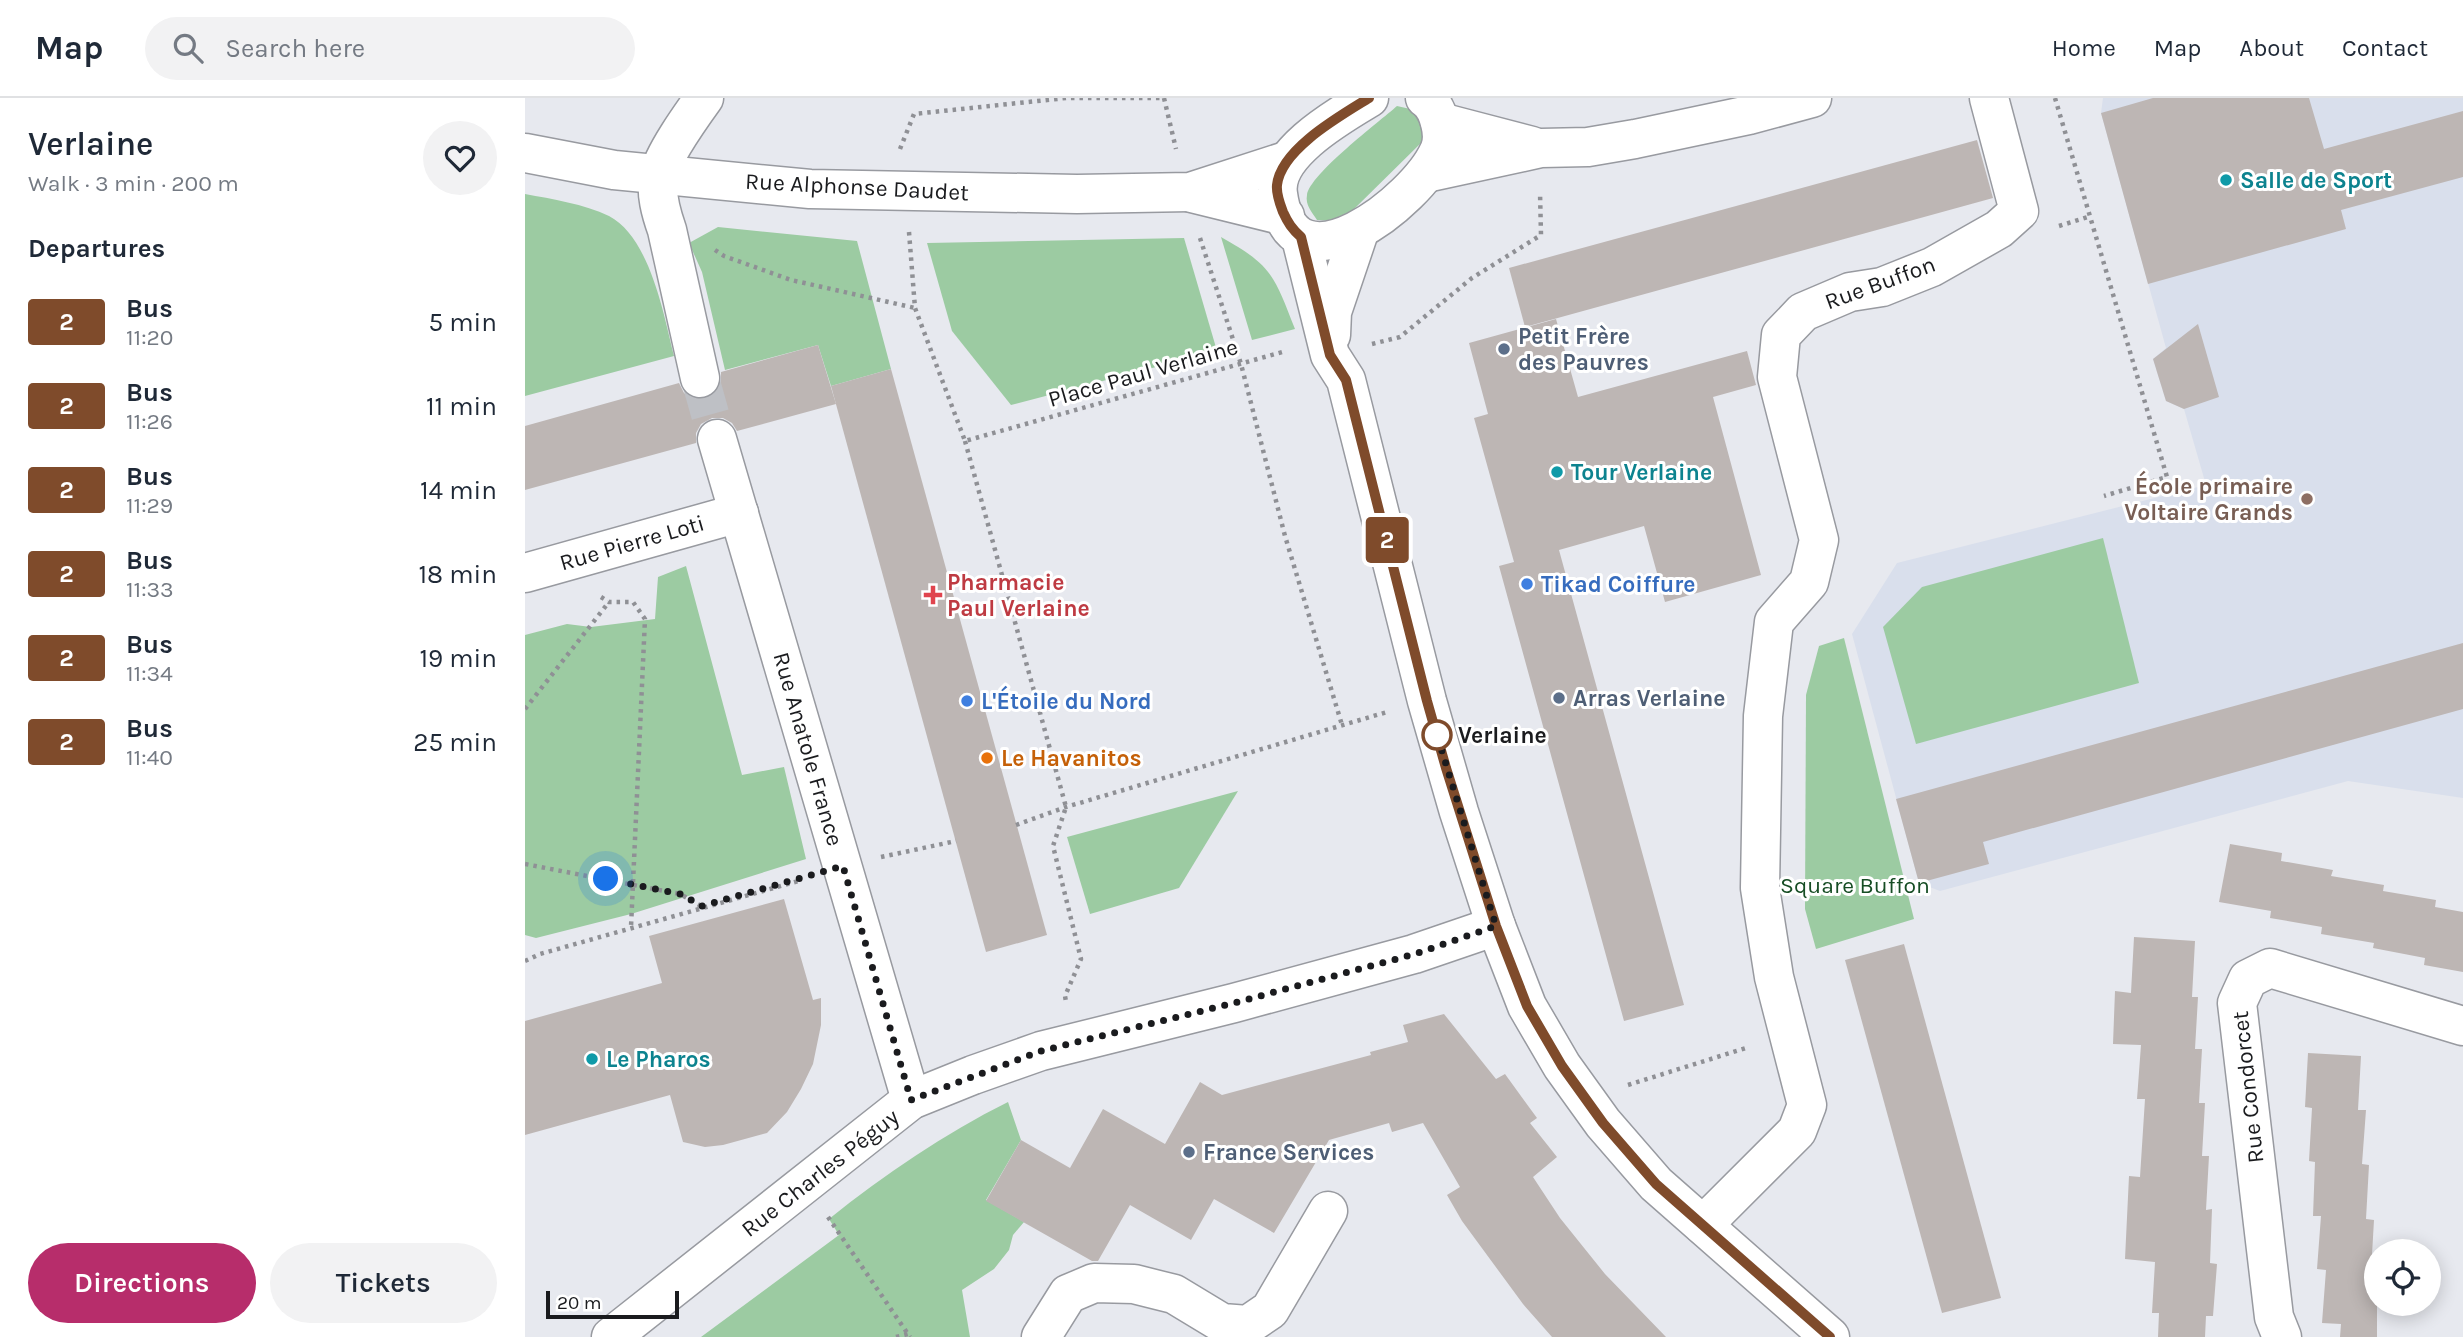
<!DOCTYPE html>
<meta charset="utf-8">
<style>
:root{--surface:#fff;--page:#f2f2f3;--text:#1f2937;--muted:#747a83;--line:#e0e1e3;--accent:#b72d6b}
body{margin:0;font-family:Karla,sans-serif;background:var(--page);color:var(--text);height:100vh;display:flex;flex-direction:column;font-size:26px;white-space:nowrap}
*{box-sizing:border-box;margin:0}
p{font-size:23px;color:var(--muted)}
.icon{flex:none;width:38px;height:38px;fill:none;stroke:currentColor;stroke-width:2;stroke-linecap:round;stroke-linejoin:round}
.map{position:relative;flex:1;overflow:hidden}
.details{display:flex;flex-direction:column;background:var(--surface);width:525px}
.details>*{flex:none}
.badge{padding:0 14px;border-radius:5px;font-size:24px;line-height:46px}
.controls{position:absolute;left:1839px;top:1141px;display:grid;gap:14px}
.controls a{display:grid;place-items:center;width:77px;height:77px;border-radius:50%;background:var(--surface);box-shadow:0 4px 18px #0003;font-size:35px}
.scale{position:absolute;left:21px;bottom:18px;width:133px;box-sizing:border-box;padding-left:7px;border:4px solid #1a1b1e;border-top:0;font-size:19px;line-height:24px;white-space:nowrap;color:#1a1b1e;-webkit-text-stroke:5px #fff;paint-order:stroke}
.you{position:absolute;width:35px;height:35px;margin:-18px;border:5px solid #fff;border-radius:50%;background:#1a73e8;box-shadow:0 0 0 10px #1a73e833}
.map>.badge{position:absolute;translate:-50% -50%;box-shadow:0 0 0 4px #fff}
h2{padding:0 28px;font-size:26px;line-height:63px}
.round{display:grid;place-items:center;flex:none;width:74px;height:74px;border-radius:37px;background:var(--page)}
.overview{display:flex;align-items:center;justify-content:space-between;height:119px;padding:0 28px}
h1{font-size:33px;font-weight:600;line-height:52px}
.primary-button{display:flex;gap:14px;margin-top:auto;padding:14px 28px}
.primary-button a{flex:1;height:80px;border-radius:42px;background:var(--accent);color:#fff;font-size:28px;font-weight:600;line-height:80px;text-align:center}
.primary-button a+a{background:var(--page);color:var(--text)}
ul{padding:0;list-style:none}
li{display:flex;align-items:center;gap:21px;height:84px;padding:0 28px}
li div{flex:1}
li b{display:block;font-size:26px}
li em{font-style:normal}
li .badge{min-width:77px;font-weight:700;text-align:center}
header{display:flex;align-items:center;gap:42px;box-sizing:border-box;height:98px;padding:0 35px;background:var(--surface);border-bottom:2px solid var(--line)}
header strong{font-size:33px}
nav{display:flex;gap:38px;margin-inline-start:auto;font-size:24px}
.search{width:490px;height:63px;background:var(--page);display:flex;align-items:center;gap:18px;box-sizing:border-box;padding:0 24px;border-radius:38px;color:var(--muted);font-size:26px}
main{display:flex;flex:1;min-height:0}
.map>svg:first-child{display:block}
.built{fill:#d9dfec}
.green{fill:#9ccba2}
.building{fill:#bdb6b4}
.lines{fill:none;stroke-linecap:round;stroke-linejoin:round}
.minor-tunnel{stroke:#bec0c5;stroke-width:38;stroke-dasharray:38 19;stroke-linecap:butt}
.minor-casing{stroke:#989aa0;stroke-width:41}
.path{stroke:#8f9095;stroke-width:4.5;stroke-dasharray:3.5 5;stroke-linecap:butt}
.minor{stroke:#fff;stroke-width:38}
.line-casing{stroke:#fff;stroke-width:16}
.line{stroke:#7f4b2b;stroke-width:10}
.walk{stroke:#1a1b1e;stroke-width:7;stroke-dasharray:0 12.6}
.culture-dot{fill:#0f9aa8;stroke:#fff;stroke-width:2.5}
.service-dot{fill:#5c6f8a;stroke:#fff;stroke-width:2.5}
.education-dot{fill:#8d6e63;stroke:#fff;stroke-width:2.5}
.shop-dot{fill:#3f7fe0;stroke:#fff;stroke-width:2.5}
.health-dot{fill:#e0444e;stroke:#fff;stroke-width:2.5}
.stop-dot{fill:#fff;stroke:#7f4b2b;stroke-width:3.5}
.food-dot{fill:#e8710a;stroke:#fff;stroke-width:2.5}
.labels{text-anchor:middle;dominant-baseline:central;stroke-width:6;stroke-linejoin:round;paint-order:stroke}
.culture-label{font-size:23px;font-weight:bold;fill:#0d838f;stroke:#fff;text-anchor:start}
.street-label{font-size:23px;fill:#1a1b1e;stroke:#fff}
.service-label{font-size:23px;font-weight:bold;fill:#4e5e75;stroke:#fff;text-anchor:start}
.education-label{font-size:23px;font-weight:bold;fill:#785e54;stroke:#fff;text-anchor:end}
.health-label{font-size:23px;font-weight:bold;fill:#be3a42;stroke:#fff;text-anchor:start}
.shop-label{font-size:23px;font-weight:bold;fill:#366cbe;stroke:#fff;text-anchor:start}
.stop-label{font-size:23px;font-weight:bold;fill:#1a1b1e;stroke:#fff;text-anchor:start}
.food-label{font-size:23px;font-weight:bold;fill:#c56008;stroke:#fff;text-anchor:start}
.park-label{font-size:23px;fill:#164d24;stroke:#fff}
</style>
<header>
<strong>Map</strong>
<div class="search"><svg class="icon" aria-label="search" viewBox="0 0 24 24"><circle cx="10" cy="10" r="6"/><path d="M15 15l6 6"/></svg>Search here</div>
<nav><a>Home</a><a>Map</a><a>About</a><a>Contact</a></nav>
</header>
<main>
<section class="details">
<div class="overview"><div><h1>Verlaine</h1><p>Walk · 3 min · 200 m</p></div><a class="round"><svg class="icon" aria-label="heart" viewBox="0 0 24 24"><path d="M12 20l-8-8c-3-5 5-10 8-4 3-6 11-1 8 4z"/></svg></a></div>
<h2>Departures</h2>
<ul>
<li><span class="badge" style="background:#7f4b2b;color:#fff">2</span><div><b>Bus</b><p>11:20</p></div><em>5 min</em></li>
<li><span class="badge" style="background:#7f4b2b;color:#fff">2</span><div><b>Bus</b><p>11:26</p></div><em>11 min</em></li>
<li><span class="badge" style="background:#7f4b2b;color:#fff">2</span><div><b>Bus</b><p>11:29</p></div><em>14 min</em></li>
<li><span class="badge" style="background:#7f4b2b;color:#fff">2</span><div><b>Bus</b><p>11:33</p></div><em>18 min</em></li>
<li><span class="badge" style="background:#7f4b2b;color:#fff">2</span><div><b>Bus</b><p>11:34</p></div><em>19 min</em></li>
<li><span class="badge" style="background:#7f4b2b;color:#fff">2</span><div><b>Bus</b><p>11:40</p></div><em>25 min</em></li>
</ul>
<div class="primary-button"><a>Directions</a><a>Tickets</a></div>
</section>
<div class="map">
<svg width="1938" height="1239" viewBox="0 0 1938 1239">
<rect width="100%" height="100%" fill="#e7e9ef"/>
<!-- built -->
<path class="built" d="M1578 0H1938V700L1823 683 1415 793 1394 785 1327 536 1372 465 1681 387 1659 311 1641 303 1628 261 1641 250 1576 15Z"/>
<!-- green -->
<g class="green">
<path d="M872 8 894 13 898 43 826 114 809 123 792 122C787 114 780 107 782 97 785 76 854 24 872 8Z"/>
<path d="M0 96C27 101 59 106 84 118 125 139 139 218 149 258L0 298Z"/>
<path d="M193 129 332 143 366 271 306 288 293 247 200 272 177 174 164 145Z"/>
<path d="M696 139C748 168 749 178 770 231L727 242Z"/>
<path d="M659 140 692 253 486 307 427 233 402 145Z"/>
<path d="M1578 440 1614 585 1391 646 1358 529 1397 489Z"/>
<path d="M161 468 217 677 259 669 281 761 106 816 11 840 0 837V537L42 526 66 529 130 521 133 479Z"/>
<path d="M1319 540 1389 821 1291 851 1280 811 1281 597 1294 548Z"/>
<path d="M713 693 654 790 565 816 542 739Z"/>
<path d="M483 1004 496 1042 461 1102 499 1124 488 1137 484 1152 469 1171 437 1192 445 1239H176L314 1137 304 1121C360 1076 419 1036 483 1004Z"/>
</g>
<!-- building -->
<g class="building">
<path d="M1628 0H1784L1799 51 1938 13V79L1816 112 1821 131 1623 186 1576 15Z"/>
<path d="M1452 42 1468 100 1000 229 984 170Z"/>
<path d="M1031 221 1053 299 1222 253 1231 287 1188 299 1236 477 1140 504 1119 428 1034 452 1159 907 1099 923 974 468 989 464 949 320 963 316 944 245Z"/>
<path d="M1673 226 1694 299 1659 311 1641 303 1628 261Z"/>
<path d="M293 247 311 306 212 333 207 325 198 320H187L176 326 171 335V345L0 392V328L154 285 159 295 168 301H180L190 296 196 287V274Z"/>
<path d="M366 271 522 837 461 854 306 288Z"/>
<path d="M1938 545V611L1458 744 1464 766 1394 785 1371 701Z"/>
<path d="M1705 746 1757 755 1756 763 1808 772 1806 778 1859 787 1858 793 1911 802 1910 809 1938 814V874L1899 867 1900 860 1848 850 1849 845 1796 836 1797 829 1745 820 1746 813 1694 804Z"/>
<path d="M259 801 288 902 296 900V927L288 966 276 991 262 1014 242 1035 198 1047 180 1049 158 1044 145 997 0 1037V923L137 885 124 838Z"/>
<path d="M1609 839 1670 843 1667 899H1673L1670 951H1677L1674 1005H1680L1677 1058H1684L1681 1112 1687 1111 1685 1165 1692 1166 1688 1218H1681L1680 1239H1633L1634 1215H1627L1630 1164 1600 1161 1604 1078 1615 1079 1620 1001H1612L1616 947 1588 946 1590 893 1606 895Z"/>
<path d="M1379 846 1476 1200 1417 1215 1320 862Z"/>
<path d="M919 916 971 981 980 976 1012 1020 1005 1025 1032 1059 1008 1079 1035 1120 1080 1176 1141 1239H1027L998 1206 937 1123 922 1097 935 1089 898 1025 867 1034 864 1025 804 1042 749 1135 689 1101 666 1142 605 1107 573 1163H567L461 1103 496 1042 545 1070 578 1011 640 1046 675 984 697 997 846 957 845 954 883 944 878 927Z"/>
<path d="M1783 955 1836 958 1833 1012H1841L1837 1066 1844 1067 1841 1121 1849 1122 1846 1174 1852 1175V1239H1815L1816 1226 1797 1225 1801 1172 1792 1171 1796 1118H1788L1790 1064 1784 1063 1787 1010 1780 1009Z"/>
</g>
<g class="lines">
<!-- minor-tunnel -->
<path class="minor-tunnel" d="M175 280 192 341"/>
<defs>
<g id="minor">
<path d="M844 0C814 18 747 56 753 96 767 202 892 103 914 53 921 38 914 9 900 0"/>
<path d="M915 24 1007 48"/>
<path d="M0 55 89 72 285 91 552 96 665 94 761 63"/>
<path d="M901 75 1016 50 1063 49 1110 41 1224 17 1287 0"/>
<path d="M667 95 760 118"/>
<path d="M776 140 805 257 821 282 902 603 934 714 971 828 1002 908 1037 968 1078 1025 1131 1086 1305 1239"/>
<path d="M806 237 807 214 834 134"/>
<path d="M175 280 142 132C136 115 130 95 134 77 138 57 166 18 179 0"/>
<path d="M192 341 386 1002"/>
<path d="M0 475 214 415"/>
<path d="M1178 1127 1272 1033 1282 1007 1249 879 1235 790 1238 618 1249 524 1284 484 1294 442 1252 279 1256 237 1278 214 1325 194 1357 189 1407 169 1474 131 1494 113 1464 0"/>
<path d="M86 1239 386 1002 448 977 516 953 709 905 889 856 971 828"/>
<path d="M516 1239 543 1196 569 1185 609 1186 649 1196 697 1225 723 1227 745 1212 803 1113"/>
<path d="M1757 1239 1749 1219 1712 905 1723 881 1745 870 1938 928"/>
</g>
</defs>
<!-- minor casing -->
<use href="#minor" class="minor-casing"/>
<!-- path -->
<g class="path">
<path d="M639 0 651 51"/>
<path d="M1530 0 1642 379 1579 398"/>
<path d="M375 51 389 16 541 0H638"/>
<path d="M1534 128 1563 119"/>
<path d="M384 134 390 210 440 343 761 253"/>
<path d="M675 140 716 266 760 438 817 627"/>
<path d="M190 152 199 158 266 182 390 210"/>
<path d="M847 246 875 239 947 180 1016 137 1015 94"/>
<path d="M440 343 541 709 528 748 556 861 540 898 541 904"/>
<path d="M76 499 84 504H108L120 521 106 829"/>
<path d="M0 611 84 504"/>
<path d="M491 727 541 709 862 614"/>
<path d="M356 759 431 743"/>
<path d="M0 766 155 796 176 808"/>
<path d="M0 863 15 856 277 782"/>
<path d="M1103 987 1224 949"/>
<path d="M303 1119 385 1239"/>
<path d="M371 1239 383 1236"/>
</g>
<!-- minor -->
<use href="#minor" class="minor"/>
</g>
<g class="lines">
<defs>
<path id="line" d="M844 0C815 18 756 51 752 87 751 96 755 106 758 114 763 125 767 131 776 139L805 257 821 282 902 603 921 670 971 828 1002 908 1037 968 1078 1025 1131 1086 1305 1239"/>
</defs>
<!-- line casing -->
<use href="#line" class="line-casing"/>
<!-- line -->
<use href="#line" class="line"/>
<!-- walk -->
<path class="walk" d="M81 781 155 796 177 808 318 768 386 1002 516 953 709 905 890 856 971 828 912 637"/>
</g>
<!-- markers -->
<g class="culture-dot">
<circle cx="1701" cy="82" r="7"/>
<circle cx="1032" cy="374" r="7"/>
<circle cx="67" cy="961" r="7"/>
</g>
<g class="service-dot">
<circle cx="979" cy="251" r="7"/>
<circle cx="1034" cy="600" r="7"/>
<circle cx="664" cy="1054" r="7"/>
</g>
<circle class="education-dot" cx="1782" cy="401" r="7"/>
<g class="shop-dot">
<circle cx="1002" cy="486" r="7"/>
<circle cx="442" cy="603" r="7"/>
</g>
<path class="health-dot" d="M404.5 486.5h7v7h7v7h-7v7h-7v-7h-7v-7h7z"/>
<circle class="stop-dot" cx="912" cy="637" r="14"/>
<circle class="food-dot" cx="462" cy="660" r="7"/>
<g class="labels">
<!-- culture labels -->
<g class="culture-label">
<text x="1715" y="82">Salle de Sport</text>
<text x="1046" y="374">Tour Verlaine</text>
<text x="81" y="961">Le Pharos</text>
</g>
<!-- street labels -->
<g class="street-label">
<text transform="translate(332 89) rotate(3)">Rue Alphonse Daudet</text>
<text transform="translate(1355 185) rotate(-20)">Rue Buffon</text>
<text transform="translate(618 275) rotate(-16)">Place Paul Verlaine</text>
<text transform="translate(107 445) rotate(-16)">Rue Pierre Loti</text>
<text transform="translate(283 651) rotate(74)">Rue Anatole France</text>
<text transform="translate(1723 989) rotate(-96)">Rue Condorcet</text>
<text transform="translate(295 1075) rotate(-38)">Rue Charles Péguy</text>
</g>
<!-- service labels -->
<g class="service-label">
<text x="993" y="238">Petit Frère<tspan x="993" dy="26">des Pauvres</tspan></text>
<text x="1048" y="600">Arras Verlaine</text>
<text x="678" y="1054">France Services</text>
</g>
<!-- education labels -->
<g class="education-label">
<text x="1768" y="388">École primaire<tspan x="1768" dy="26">Voltaire Grands</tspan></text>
</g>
<!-- health labels -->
<g class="health-label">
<text x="422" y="484">Pharmacie<tspan x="422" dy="26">Paul Verlaine</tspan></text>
</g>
<!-- shop labels -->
<g class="shop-label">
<text x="1016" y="486">Tikad Coiffure</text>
<text x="456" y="603">L'Étoile du Nord</text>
</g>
<!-- stop labels -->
<g class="stop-label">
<text x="933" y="637">Verlaine</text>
</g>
<!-- food labels -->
<g class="food-label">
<text x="476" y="660">Le Havanitos</text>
</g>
<!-- park labels -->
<g class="park-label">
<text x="1330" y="787">Square Buffon</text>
</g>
</g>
</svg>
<div class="controls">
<a><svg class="icon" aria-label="locate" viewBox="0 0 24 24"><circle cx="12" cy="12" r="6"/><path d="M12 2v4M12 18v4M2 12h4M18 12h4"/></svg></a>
</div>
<div class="scale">20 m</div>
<div class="you" style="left:81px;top:781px"></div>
<b class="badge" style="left:862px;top:442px;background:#7f4b2b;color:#fff">2</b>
</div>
</main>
